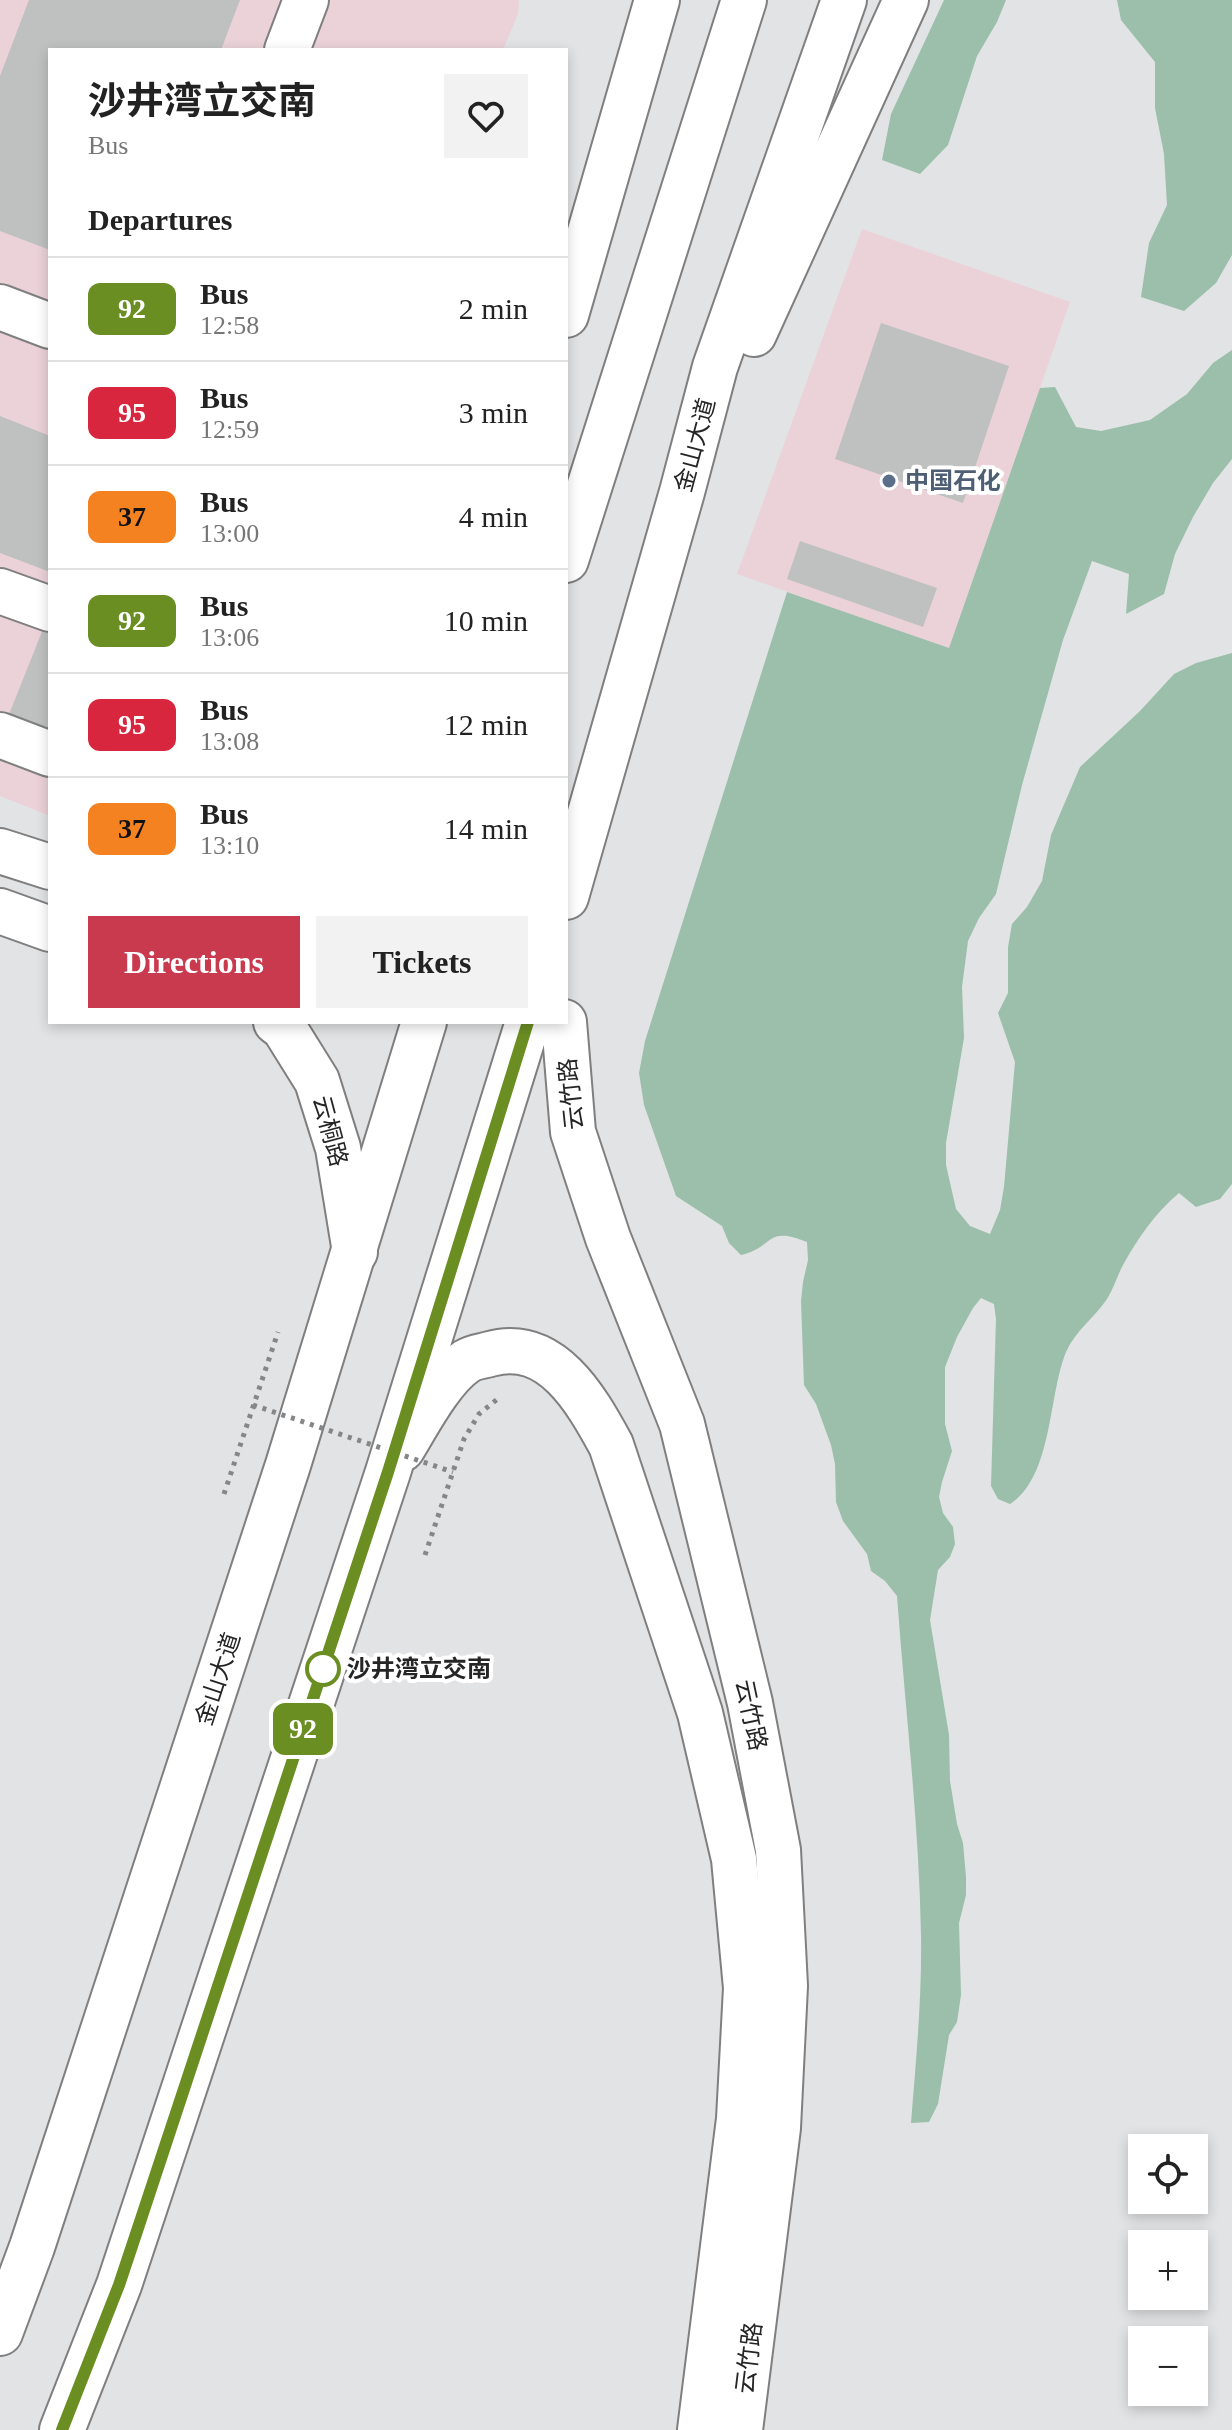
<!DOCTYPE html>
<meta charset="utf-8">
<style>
:root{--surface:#fff;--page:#f2f2f2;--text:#222;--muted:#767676;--line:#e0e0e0;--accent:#ca3a4e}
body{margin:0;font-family:"Times New Roman","Noto Sans SC",serif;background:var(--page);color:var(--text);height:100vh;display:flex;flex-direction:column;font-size:30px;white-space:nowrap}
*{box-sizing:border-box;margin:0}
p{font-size:26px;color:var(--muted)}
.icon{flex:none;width:44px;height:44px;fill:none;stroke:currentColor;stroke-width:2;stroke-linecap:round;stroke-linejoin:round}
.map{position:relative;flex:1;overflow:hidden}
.side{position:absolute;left:48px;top:48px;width:520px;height:976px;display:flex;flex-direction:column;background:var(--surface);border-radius:0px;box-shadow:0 4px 12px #0003}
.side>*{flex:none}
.badge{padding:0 16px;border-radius:12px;font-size:28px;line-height:52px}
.buttons{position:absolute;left:1128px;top:2134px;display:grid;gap:16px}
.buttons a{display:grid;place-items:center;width:80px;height:80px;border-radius:0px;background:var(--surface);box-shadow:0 4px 12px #0003;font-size:40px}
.map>.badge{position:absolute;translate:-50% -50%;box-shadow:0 0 0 4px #fff}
h2{padding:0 40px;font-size:30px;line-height:72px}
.round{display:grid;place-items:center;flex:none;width:84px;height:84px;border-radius:0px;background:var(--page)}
.overview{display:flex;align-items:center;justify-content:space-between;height:136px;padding:0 40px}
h1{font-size:38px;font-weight:700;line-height:60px}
.primary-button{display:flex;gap:16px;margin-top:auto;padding:16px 40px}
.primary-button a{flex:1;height:92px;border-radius:0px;background:var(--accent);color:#fff;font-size:32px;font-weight:700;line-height:92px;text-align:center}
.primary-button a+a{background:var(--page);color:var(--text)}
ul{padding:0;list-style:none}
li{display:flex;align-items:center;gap:24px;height:104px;padding:0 40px;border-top:2px solid var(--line)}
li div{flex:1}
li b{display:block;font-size:30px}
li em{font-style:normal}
li .badge{min-width:88px;font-weight:700;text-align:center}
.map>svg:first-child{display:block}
.industrial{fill:#ebd2d9}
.green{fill:#9bbfab}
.building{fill:#bfc0c0}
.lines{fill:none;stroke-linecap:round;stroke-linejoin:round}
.minor-casing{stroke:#7f7f80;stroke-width:48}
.major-casing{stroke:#7f7f80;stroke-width:48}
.highway-casing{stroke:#7f7f80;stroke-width:48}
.path{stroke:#858687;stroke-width:5;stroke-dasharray:4 6;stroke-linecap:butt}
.minor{stroke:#fff;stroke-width:44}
.major{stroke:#fff;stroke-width:44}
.highway{stroke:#fff;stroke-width:44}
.path-bridge{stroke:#858687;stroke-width:5;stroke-dasharray:4 6;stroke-linecap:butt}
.line-casing{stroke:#fff;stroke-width:18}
.line{stroke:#6b8e23;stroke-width:12}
.service-dot{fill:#5c6f8a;stroke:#fff;stroke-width:3}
.stop-dot{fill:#fff;stroke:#6b8e23;stroke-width:4}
.labels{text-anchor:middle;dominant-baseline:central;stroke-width:8;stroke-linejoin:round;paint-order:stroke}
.street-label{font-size:24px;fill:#252526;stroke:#fff}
.service-label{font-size:24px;font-weight:bold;fill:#4e5e75;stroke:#fff;text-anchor:start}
.stop-label{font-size:24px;font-weight:bold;fill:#252526;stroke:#fff;text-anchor:start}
</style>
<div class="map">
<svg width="1232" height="2430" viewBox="0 0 1232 2430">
<rect width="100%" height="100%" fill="#e2e3e4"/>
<!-- industrial -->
<g class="industrial">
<path d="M0 0H519L518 14 503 50H50V816L0 796Z"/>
<path d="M862 229 1070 302 949 649 737 574Z"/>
</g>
<!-- green -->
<g class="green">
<path d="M944 0H1006L997 22 977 56 948 145 920 174 882 160 891 114Z"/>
<path d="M1117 0H1232V255L1216 283 1184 311 1141 297 1149 243 1167 205 1164 154 1155 108V62L1121 20Z"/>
<path d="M1232 350V459L1213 483 1193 517 1175 554 1164 594 1126 614 1129 574 1092 561 1063 640 1022 785 996 894 979 918 968 941 962 987 964 1038 946 1143V1165L956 1209 970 1226 990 1234 1000 1210 1004 1187 1015 1062 998 1013 1008 993V947L1012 924 1027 907 1042 881 1051 835 1080 767 1140 711 1174 674 1196 663 1232 653V1184L1220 1199 1196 1207 1179 1193C1155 1213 1138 1238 1123 1265 1117 1276 1114 1288 1107 1299 1095 1317 1075 1331 1066 1352 1048 1396 1053 1476 1010 1504L998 1499 991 1486 996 1319 994 1304 981 1298 973 1308 957 1337 945 1367V1424L952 1451 942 1482 939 1497 943 1513 953 1527 955 1544 950 1557 938 1570 930 1620 949 1735 950 1781 957 1824 963 1843 966 1877V1895L959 1923 961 1995 957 2022 949 2035 938 2104 929 2122 911 2123C916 2060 922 1998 921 1935 919 1822 905 1708 897 1596L885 1581 871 1571 867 1554 843 1521 836 1502 835 1464 831 1445 816 1404 804 1385 801 1301 803 1282 808 1260 807 1242C765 1225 775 1247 741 1255L729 1243 722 1226 676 1196 644 1105 639 1073 645 1041 787 592 949 648 1040 388 1055 387 1076 427 1101 431 1150 420 1187 394 1213 363Z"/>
</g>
<!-- building -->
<g class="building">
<path d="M29 0H240L221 50H50V250L0 231V76Z"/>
<path d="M881 323 1009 366 963 503 835 459Z"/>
<path d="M0 416 50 436V572L0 553Z"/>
<path d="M800 541 937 588 923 627 787 579Z"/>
<path d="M43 629 50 631V745L4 727Z"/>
</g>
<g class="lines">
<defs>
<g id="minor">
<path d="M287 50 306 0"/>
<path d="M0 307 50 326"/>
<path d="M0 591 50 609"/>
<path d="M0 735 50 754"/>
</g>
<g id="major">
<path d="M0 851 50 867"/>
<path d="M0 911 50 929"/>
<path d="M276 1022 284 1028 317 1081 338 1148 355 1252"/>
<path d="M564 1022 573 1132 608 1238 682 1424 750 1703 778 1850 785 1986 778 2128 740 2430"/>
<path d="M402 1449C418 1423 441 1378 467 1361 473 1357 483 1356 490 1354 551 1337 586 1399 611 1445L700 1713 734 1859 746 1988 739 2119 700 2430"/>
</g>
<g id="highway">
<path d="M566 315 657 0"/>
<path d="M754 334 906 0"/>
<path d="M566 560 744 0"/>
<path d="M566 897 682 492 715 367 844 0"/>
<path d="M0 2333 32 2247 288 1465 424 1022"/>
<path d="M62 2430 119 2285 388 1472 528 1022"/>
</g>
</defs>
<!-- minor casing -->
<use href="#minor" class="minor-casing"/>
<!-- major casing -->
<use href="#major" class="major-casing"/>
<!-- highway casing -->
<use href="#highway" class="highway-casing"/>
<!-- path -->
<g class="path">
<path d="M224 1494 278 1332"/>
<path d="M425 1555 464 1439 479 1414 500 1397"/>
</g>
<!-- minor -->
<use href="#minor" class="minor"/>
<!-- major -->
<use href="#major" class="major"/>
<!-- highway -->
<use href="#highway" class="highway"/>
<!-- path-bridge -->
<path class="path-bridge" d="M253 1405 453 1472"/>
</g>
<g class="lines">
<defs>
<path id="line" d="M62 2430 119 2285 139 2225 388 1472 528 1022"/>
</defs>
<!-- line casing -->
<use href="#line" class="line-casing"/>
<!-- line -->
<use href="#line" class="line"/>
</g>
<!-- markers -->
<circle class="service-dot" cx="889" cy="481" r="8"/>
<circle class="stop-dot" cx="323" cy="1669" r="16"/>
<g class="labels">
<!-- street labels -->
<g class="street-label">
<text transform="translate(695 445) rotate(-75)">金山大道</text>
<text transform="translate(571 1094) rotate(-96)">云竹路</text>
<text transform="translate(330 1131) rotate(75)">云桐路</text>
<text transform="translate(218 1679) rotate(-72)">金山大道</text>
<text transform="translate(751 1715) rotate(78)">云竹路</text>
<text transform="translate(749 2358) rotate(-83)">云竹路</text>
</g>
<!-- service labels -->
<g class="service-label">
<text x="905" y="481">中国石化</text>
</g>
<!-- stop labels -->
<g class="stop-label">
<text x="347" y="1669">沙井湾立交南</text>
</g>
</g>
</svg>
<div class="buttons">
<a><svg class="icon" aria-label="locate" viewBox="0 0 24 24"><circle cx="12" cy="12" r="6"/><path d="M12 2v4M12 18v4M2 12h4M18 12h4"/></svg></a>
<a>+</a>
<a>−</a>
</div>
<b class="badge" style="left:303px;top:1729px;background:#6b8e23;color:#fff">92</b>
<section class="side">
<div class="overview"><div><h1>沙井湾立交南</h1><p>Bus</p></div><a class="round"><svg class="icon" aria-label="heart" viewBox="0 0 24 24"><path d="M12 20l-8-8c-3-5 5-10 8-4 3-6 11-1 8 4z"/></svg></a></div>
<h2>Departures</h2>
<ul>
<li><span class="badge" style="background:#6b8e23;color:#fff">92</span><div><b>Bus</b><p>12:58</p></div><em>2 min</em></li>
<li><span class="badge" style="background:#d7263d;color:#fff">95</span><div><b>Bus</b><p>12:59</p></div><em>3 min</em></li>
<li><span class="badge" style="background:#f58220;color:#111">37</span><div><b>Bus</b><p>13:00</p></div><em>4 min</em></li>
<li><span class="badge" style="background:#6b8e23;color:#fff">92</span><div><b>Bus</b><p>13:06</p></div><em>10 min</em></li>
<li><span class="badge" style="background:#d7263d;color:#fff">95</span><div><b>Bus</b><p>13:08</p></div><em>12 min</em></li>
<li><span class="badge" style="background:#f58220;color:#111">37</span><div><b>Bus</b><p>13:10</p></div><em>14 min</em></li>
</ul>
<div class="primary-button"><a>Directions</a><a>Tickets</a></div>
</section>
</div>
